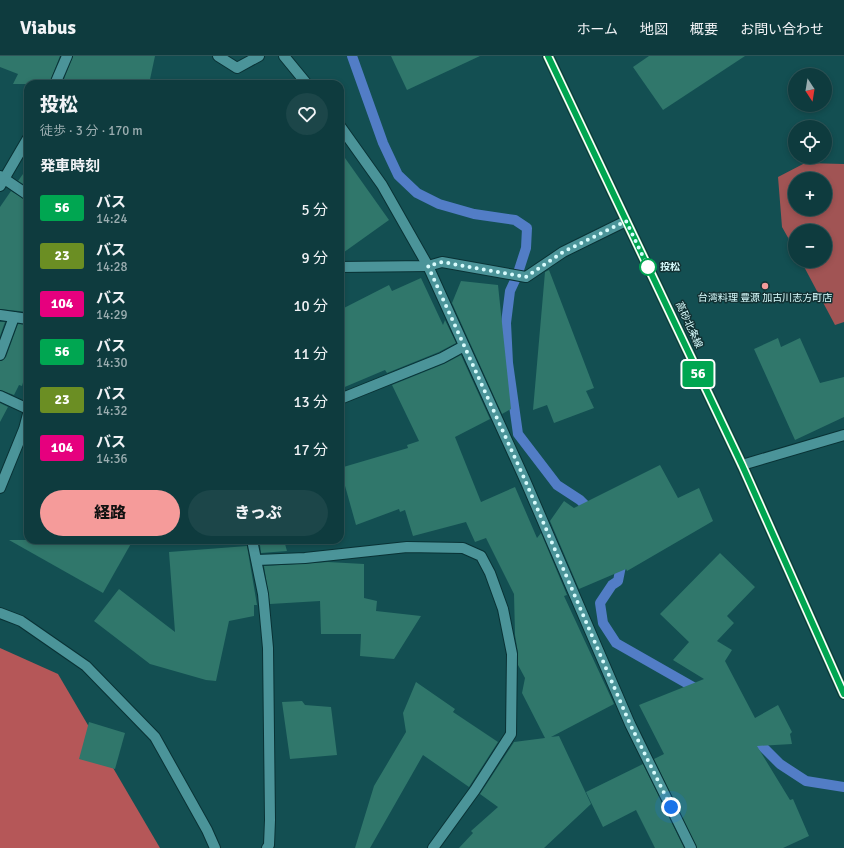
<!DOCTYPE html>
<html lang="ja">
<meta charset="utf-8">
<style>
:root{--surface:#0e3b3e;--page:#1c4649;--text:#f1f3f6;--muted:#9badb0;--line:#2e5558;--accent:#f59b9a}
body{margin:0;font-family:Signika,"Noto Sans JP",sans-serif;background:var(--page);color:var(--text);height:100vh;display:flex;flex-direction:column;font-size:15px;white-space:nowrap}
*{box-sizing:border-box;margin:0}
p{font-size:13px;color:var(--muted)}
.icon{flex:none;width:22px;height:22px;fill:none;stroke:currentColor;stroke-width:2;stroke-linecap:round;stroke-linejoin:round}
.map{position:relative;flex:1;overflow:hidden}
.side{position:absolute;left:24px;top:24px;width:320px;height:464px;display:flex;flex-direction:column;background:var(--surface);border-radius:12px;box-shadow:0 2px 6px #0003,0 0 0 1px var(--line)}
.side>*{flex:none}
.badge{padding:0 8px;border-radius:3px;font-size:14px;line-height:26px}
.needle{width:26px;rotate:168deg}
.fabs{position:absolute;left:788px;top:12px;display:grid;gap:8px}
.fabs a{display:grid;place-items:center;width:44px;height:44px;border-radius:50%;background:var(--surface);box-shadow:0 2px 6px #0003,0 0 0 1px var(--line);font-size:20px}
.you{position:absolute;width:20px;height:20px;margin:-10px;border:3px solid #fff;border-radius:50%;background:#1a73e8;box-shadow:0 0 0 6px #1a73e833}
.map>.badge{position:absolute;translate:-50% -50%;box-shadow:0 0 0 2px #fff}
h2{padding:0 16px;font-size:15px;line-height:36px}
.round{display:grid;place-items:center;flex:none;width:42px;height:42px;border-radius:21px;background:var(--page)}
.headline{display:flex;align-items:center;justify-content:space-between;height:68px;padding:0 16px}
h1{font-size:19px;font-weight:800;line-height:30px}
.cta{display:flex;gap:8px;margin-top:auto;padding:8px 16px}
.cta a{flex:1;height:46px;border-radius:24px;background:var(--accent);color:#111;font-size:16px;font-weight:800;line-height:46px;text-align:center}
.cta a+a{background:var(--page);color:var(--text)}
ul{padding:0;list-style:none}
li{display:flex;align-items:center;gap:12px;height:48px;padding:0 16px}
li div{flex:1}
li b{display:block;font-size:15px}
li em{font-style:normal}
li .badge{min-width:44px;font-weight:700;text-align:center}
header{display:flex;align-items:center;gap:24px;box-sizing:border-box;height:56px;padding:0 20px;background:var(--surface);border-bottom:1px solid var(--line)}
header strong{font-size:19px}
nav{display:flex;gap:22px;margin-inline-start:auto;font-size:14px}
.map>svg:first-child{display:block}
.green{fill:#a15454;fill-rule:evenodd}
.forest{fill:#b55758}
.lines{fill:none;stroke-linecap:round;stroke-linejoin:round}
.stream{stroke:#527dc6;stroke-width:10}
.building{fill:#30776b}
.service-casing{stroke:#093235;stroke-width:12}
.minor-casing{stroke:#093235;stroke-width:12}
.primary-casing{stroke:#093235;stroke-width:12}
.service{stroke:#4b9499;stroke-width:10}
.minor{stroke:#4b9499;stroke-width:10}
.primary{stroke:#6bb283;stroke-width:10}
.line-casing{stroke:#fff;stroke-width:9}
.line{stroke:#00a651;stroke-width:6}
.walk{stroke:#d8fcfd;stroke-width:4;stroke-dasharray:0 7.2}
.stop-dot{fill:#fff;stroke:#00a651;stroke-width:2}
.poi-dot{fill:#f59b9a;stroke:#123133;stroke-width:1.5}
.labels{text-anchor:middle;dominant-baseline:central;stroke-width:3;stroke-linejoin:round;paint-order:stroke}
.stop-label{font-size:10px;font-weight:bold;fill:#d8fcfd;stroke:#123133;text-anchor:start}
.poi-label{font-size:10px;fill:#d8fcfd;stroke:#123133}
.street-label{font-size:10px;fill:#d8fcfd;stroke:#123133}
</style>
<header>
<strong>Viabus</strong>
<nav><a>ホーム</a><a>地図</a><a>概要</a><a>お問い合わせ</a></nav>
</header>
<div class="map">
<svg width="844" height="792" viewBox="0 0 844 792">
<rect width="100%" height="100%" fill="#134f52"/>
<!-- green -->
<path class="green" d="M805 107 844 108V266L835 269 801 205H825V175H795V194L782 171 778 121ZM795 123H825V153H795Z"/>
<!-- forest -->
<path class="forest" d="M0 592 58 618 160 792H0Z"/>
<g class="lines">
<!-- stream -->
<g class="stream">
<path d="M352 0 383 87 398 119 417 137 439 148 474 158 515 164 527 172 526 192 517 220 510 235 506 267 508 307 518 378 557 429 580 444 592 456"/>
<path d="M618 503 621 510 618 525 612 529 600 547 603 567 616 587 702 636"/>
<path d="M753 681 780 708 806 725 844 731"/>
</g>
</g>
<!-- building -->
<g class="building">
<path d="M0 0H60L49 28H13L18 18 0 11Z"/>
<path d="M73 0H155L149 28H62Z"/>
<path d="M391 0H480L407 34Z"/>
<path d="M649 0H745L663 54 633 11Z"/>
<path d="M340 95 389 164 340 199Z"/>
<path d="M28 111V131L18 125Z"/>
<path d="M11 135 28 145V256L0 253V151Z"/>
<path d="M549 214 594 332 586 335 594 352 554 367 547 349 533 354 545 216Z"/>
<path d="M421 222 443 269 445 264 456 287 439 296 387 317 385 314 340 333V254L389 229 392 235Z"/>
<path d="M461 225 498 229 511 353 502 358 452 247Z"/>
<path d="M0 266H5L0 280Z"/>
<path d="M18 268 28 269V308L22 330 19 329 14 339 0 334V305L6 301Z"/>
<path d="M778 282 781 291 800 282 820 327 844 321V361L795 384 754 293Z"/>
<path d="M461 299 490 363 455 381 481 446 515 431 537 482 541 477 567 539 564 540 614 648 551 681 559 680 591 748 544 792H459L473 777 471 775 498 751 480 738 514 686 545 682 522 637 525 622 518 609V597L515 579 514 538 486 482 475 486 466 466 413 480 405 454 400 456 399 453 356 469 340 412 408 392 407 389 419 385 392 329 444 308Z"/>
<path d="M0 347 8 351 0 366Z"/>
<path d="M660 409 678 442 699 432 713 465 627 515 626 513 579 533 550 465 564 445 574 452Z"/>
<path d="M9 484H133L103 537Z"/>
<path d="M285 488 287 495 261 497 260 489Z"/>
<path d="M247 490 257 549H254V560L229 565 216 625 206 624 150 608 94 565 119 533 175 576 169 496Z"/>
<path d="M720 497 755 531 727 560 734 567 717 585 732 594 725 605 755 662 778 649 792 676 790 678 792 688 757 690 790 744 793 743 809 780 783 792H697L654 703 664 698 639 649 704 623 673 604 689 586 660 558Z"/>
<path d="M328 506 364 508V542L377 545 376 555 421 560 394 603 360 600 361 578H321L320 545 270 548 264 510Z"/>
<path d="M416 626 455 653 453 656 498 686 469 731 423 699 370 792H355L374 730 406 676 403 657Z"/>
<path d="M302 645 305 649 331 651 337 699 290 703 282 646Z"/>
<path d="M89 666 125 677 115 713 79 703Z"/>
<path d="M643 708 684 792H655L636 754 603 771 586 736Z"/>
</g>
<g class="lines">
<defs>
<g id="service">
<path d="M218 0 237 12 259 0"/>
<path d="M0 299 14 261"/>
<path d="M0 340 28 353"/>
<path d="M340 343 442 302 464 290"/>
<path d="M252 484 263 538 268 592 270 764 269 789 267 792"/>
</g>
<g id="minor">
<path d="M284 0 307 28"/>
<path d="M55 28 67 0"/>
<path d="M340 70 382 129 428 210 525 424 630 668 691 792"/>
<path d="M0 120 28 139"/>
<path d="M0 130 28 82"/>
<path d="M340 211 428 210 442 206 526 221 563 196 626 165"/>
<path d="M0 259 28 263"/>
<path d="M742 409 844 379"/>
<path d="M0 432 24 373 28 358"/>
<path d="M257 504 305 502 407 491 463 492 481 500 490 517 503 553 512 598 511 678 475 734 433 792"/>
<path d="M0 557 21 565 86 610 155 681 207 774 215 792"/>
</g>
<path id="primary" d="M548 0 742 409 844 638"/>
</defs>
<!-- service casing -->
<use href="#service" class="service-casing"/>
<!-- minor casing -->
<use href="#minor" class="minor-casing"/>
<!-- primary casing -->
<use href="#primary" class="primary-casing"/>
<!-- service -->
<use href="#service" class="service"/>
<!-- minor -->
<use href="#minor" class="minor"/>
<!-- primary -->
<use href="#primary" class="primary"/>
</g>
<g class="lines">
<defs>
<path id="line" d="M548 0 742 409 844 638"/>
</defs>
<!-- line casing -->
<use href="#line" class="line-casing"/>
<!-- line -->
<use href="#line" class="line"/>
<!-- walk -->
<path class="walk" d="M648 211 626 165 563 196 526 221 442 206 428 210 525 424 630 668 671 751"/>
</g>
<!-- markers -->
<circle class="stop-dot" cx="648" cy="211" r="8"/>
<circle class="poi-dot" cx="765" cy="230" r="4"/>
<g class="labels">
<!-- stop labels -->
<g class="stop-label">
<text x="660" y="211">投松</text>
</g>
<!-- poi labels -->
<g class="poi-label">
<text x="765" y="242">台湾料理 豊源 加古川志方町店</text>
</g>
<!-- street labels -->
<g class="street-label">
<text transform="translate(689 269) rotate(65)">高砂北条線</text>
</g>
</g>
</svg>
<div class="fabs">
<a><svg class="needle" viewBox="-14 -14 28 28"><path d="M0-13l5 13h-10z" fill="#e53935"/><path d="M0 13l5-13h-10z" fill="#9badb0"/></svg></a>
<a><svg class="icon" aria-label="locate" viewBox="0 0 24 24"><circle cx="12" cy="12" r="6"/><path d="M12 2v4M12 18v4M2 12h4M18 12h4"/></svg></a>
<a>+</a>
<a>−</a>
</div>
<div class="you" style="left:671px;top:751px"></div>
<b class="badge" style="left:698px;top:318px;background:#00a651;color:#fff">56</b>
<section class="side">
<div class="headline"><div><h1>投松</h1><p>徒歩 · 3 分 · 170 m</p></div><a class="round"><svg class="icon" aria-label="heart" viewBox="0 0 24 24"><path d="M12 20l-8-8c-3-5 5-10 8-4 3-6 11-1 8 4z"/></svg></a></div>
<h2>発車時刻</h2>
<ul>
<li><span class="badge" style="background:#00a651;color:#fff">56</span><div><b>バス</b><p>14:24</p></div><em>5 分</em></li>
<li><span class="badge" style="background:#6b8e23;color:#fff">23</span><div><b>バス</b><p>14:28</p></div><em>9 分</em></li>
<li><span class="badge" style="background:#e6007e;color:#fff">104</span><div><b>バス</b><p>14:29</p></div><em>10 分</em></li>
<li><span class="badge" style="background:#00a651;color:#fff">56</span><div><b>バス</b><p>14:30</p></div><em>11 分</em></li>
<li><span class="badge" style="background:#6b8e23;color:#fff">23</span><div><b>バス</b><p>14:32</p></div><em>13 分</em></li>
<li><span class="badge" style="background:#e6007e;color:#fff">104</span><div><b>バス</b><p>14:36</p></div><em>17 分</em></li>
</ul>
<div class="cta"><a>経路</a><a>きっぷ</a></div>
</section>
</div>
